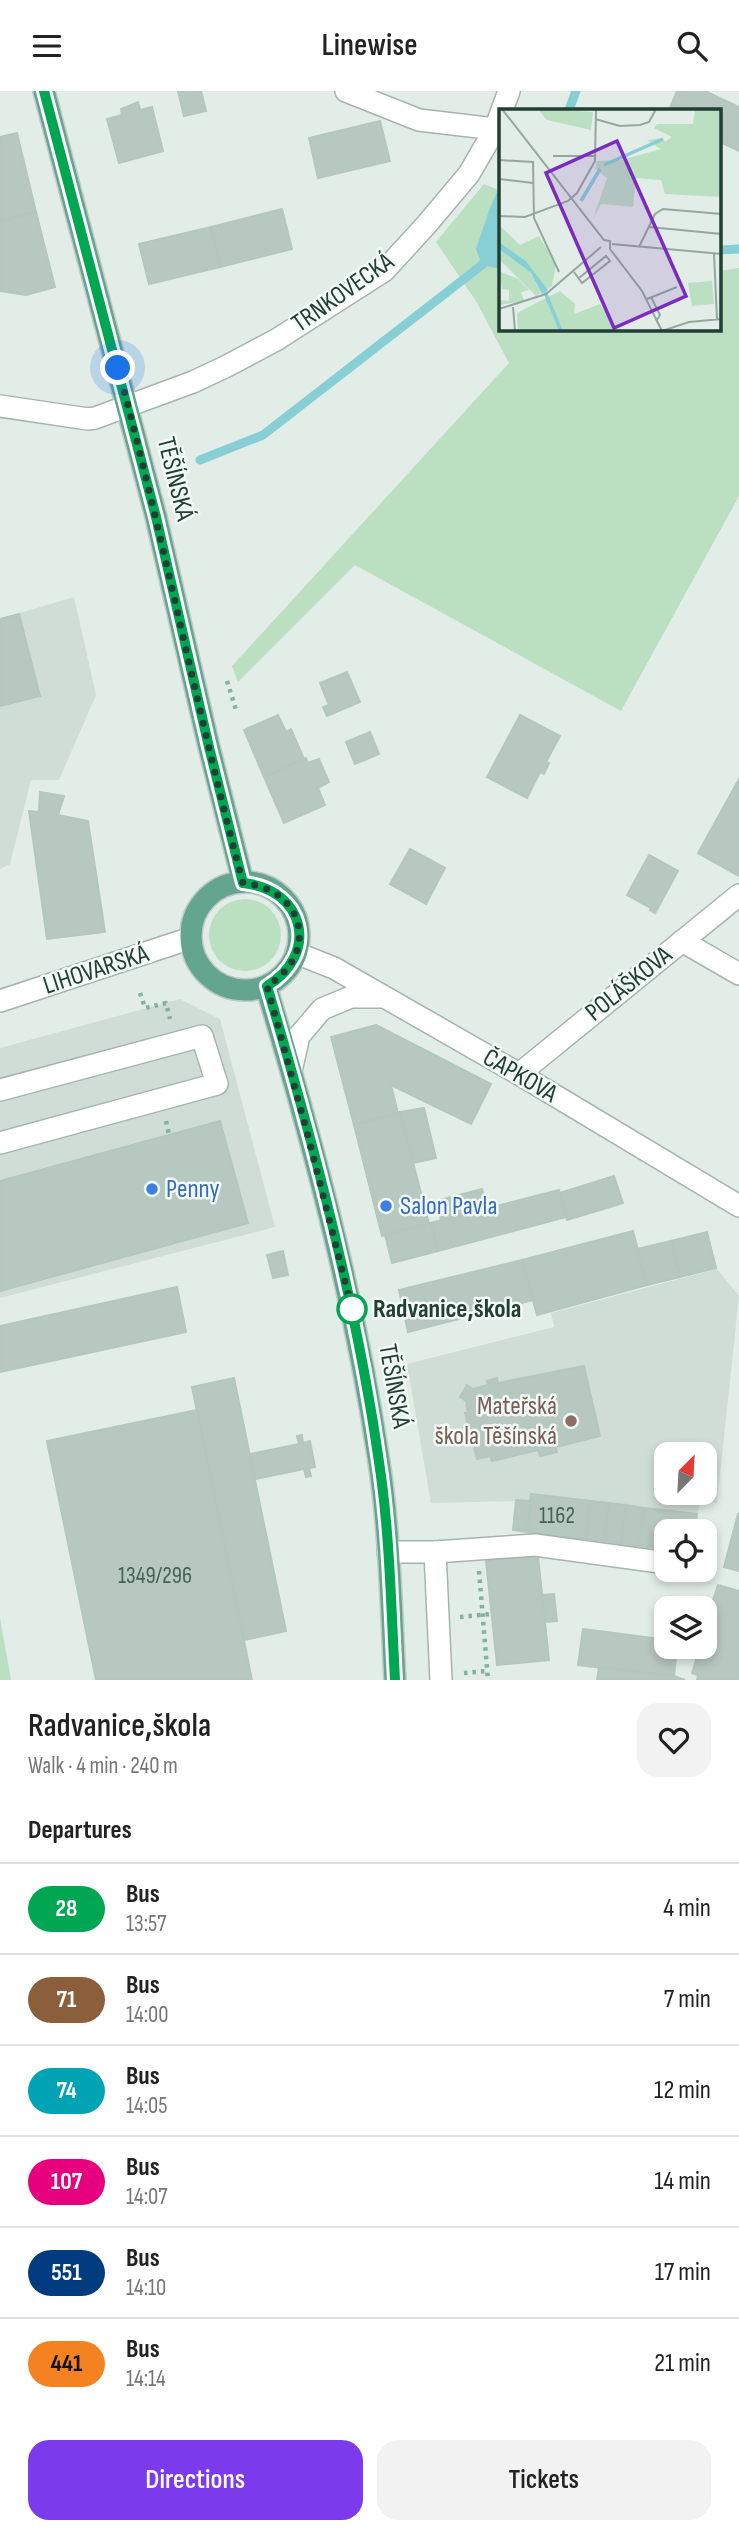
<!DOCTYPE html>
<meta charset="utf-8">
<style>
:root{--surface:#fff;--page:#f2f2f2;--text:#222;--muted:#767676;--line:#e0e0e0;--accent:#7c3aed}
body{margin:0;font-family:"Sofia Sans Condensed",sans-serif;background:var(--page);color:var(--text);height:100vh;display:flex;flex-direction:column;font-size:26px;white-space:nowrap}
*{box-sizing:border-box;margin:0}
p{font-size:23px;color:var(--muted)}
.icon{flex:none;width:38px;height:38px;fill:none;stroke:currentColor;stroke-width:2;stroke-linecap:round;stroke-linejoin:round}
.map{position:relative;height:1589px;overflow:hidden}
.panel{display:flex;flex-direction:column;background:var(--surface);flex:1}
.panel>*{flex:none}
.badge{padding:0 14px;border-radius:23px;font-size:24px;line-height:46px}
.needle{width:46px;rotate:24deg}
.fabs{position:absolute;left:654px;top:1351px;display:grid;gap:14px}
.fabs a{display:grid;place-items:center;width:63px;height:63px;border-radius:14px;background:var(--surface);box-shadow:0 4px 10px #0003;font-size:35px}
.you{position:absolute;width:35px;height:35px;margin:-18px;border:5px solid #fff;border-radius:50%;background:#1a73e8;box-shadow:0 0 0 10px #1a73e833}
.map>.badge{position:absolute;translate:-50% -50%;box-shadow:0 0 0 4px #fff}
h2{padding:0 28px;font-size:26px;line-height:63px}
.round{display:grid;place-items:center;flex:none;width:74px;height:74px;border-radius:21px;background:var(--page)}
.headline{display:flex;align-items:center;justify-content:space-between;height:119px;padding:0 28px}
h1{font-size:33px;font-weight:600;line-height:52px}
.button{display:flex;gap:14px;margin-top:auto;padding:14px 28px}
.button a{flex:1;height:80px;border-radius:21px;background:var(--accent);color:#fff;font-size:28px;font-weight:600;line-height:80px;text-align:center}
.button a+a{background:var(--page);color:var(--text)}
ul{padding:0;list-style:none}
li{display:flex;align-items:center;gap:21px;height:91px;padding:0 28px;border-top:2px solid var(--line)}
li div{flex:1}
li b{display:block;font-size:26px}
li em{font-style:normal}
li .badge{min-width:77px;font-weight:700;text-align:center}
header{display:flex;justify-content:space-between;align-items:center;height:91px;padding:0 28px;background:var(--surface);font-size:32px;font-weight:600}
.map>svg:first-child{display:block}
.built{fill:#d0ddd6;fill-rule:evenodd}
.green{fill:#badfc1}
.water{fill:#87cfd5}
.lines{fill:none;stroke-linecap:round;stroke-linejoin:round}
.stream{stroke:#87cfd5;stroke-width:9}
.building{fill:#b7c8c0;stroke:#b4c7be;stroke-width:2}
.minor-casing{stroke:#a4b5ae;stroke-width:24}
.major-casing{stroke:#c1c9c6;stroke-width:24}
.path{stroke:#81b39f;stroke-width:4.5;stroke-dasharray:3.5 5;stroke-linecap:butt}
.minor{stroke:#fff;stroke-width:21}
.major{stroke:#64a590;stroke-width:21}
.line-casing{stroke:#fff;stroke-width:16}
.line{stroke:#00a651;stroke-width:10}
.walk{stroke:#213f35;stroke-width:7;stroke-dasharray:0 12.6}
.shop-dot{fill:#3f7fe0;stroke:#f3f9f6;stroke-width:2.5}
.stop-dot{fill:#fff;stroke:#00a651;stroke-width:3.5}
.education-dot{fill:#8d6e63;stroke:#f3f9f6;stroke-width:2.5}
.labels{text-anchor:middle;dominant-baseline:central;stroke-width:5;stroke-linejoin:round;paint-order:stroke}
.number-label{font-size:23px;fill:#466158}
.street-label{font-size:26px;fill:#213f35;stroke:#f3f9f6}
.shop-label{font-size:26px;fill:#366cbe;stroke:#f3f9f6;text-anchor:start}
.stop-label{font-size:26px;font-weight:bold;fill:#213f35;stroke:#f3f9f6;text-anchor:start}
.education-label{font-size:26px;fill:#785e54;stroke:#f3f9f6;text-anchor:end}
.inset-river{fill:none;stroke:#87cfd5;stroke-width:3.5}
.inset-road{fill:none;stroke:#95a7a0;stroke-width:2}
.view{fill:#7b2cbf;fill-opacity:0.15;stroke:#7b2cbf;stroke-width:3.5}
.inset-edge{fill:none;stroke:#213f35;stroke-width:3.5}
</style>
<header><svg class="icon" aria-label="menu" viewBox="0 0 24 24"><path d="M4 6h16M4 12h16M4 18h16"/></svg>Linewise<svg class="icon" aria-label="search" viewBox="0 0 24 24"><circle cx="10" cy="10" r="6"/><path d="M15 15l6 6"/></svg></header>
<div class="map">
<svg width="739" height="1589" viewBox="0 0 739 1589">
<rect width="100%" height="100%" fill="#e2ede7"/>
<!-- built -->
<g class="built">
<path d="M74 506 96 604 59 689H31L10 773 0 778V528Z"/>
<path d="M180 908 220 928 275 1136 0 1207V957Z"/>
<path d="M717 1178 739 1205 717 1412 701 1409 697 1423 532 1403 531 1410 516 1409V1410L431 1412 407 1273 554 1236 551 1222ZM667 1363H705V1402H667Z"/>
</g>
<!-- green -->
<g class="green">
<path d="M484 93 501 100V238H720V180L739 177V405L621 620 355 474 238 591 232 575 509 272 476 210 436 151Z"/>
<circle cx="245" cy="844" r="36"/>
<path d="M0 1527 11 1589H0Z"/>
</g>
<!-- water -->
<path class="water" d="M501 92V178L482 174 476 158 490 117Z"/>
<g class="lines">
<!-- stream -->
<g class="stream">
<path d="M569 19 576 0"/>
<path d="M720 159 739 158"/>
<path d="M200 369 263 344 482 174 487 165"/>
</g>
</g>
<!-- building -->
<g class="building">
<path d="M178 0H201L206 20 184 25Z"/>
<path d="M677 0H705L739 16V60L720 51V19H669Z"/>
<path d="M138 11 140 19 152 16 163 60 119 72 107 28 122 24 121 18Z"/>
<path d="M380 30 390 70 318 87 309 47Z"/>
<path d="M17 42 36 121 0 130V46Z"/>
<path d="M282 118 292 158 220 176 211 136Z"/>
<path d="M36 121 55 196 26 204 0 200V130Z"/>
<path d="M211 136 220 176 149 193 139 153Z"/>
<path d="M19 523 40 605 0 615V528Z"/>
<path d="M347 581 360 611 327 625 323 616 329 614 320 592Z"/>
<path d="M278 624 286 641 291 638 304 668 264 686 244 639Z"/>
<path d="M520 624 560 645 546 671 549 672 544 683 540 681 527 707 487 686Z"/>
<path d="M370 641 379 663 355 673 346 651Z"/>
<path d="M306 667 308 672 319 668 329 691 318 697 325 714 284 732 264 686Z"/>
<path d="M739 688V785L698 762Z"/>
<path d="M40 701 64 705 58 724 88 730 105 841 47 848 29 720 39 721Z"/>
<path d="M410 758 445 777 426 813 390 793Z"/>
<path d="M649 764 678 780 655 822 650 819 651 817 627 804Z"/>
<path d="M376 934 491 993 471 1033 391 994 398 1022 354 1034 331 946Z"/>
<path d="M424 1017 436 1067 413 1072 400 1021Z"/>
<path d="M400 1021 429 1133 382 1145 354 1034Z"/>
<path d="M220 1030 248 1132 0 1200V1090Z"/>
<path d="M614 1085 623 1112 567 1129 560 1102Z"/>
<path d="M482 1098 487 1117 441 1129 436 1110Z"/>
<path d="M559 1099 566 1126 438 1160 431 1132Z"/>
<path d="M431 1132 438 1160 392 1172 385 1144Z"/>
<path d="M633 1140 647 1194 537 1224 522 1169Z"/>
<path d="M707 1141 716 1177 680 1186 671 1150Z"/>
<path d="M671 1150 680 1186 647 1194 637 1158Z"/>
<path d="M283 1160 288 1184 273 1187 267 1164Z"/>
<path d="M522 1169 533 1209 408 1241 399 1199Z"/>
<path d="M177 1196 186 1241 0 1281V1235Z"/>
<path d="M584 1275 600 1345 556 1356 557 1361 540 1365 538 1359 492 1370 490 1365 477 1368 465 1322H468L466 1310 460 1306 467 1294 473 1298 488 1294 487 1290 497 1287 498 1292Z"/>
<path d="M234 1287 286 1540 244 1549 192 1296Z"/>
<path d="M197 1319 252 1589H96L47 1350Z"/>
<path d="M302 1344 303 1352 310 1350 315 1376 309 1377 311 1385 306 1386 304 1378 255 1388 250 1363 299 1353 297 1345Z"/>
<path d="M531 1403 590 1410 586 1448 527 1441Z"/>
<path d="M516 1409 531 1410 527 1441 513 1439Z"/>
<path d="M590 1410 609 1412 604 1450 586 1448Z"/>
<path d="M609 1412 626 1414 621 1453 604 1450Z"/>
<path d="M626 1414 644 1417 639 1455 621 1453Z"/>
<path d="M644 1417 697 1423 695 1440H667V1458L639 1455Z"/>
<path d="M738 1423H739V1480L724 1476Z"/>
<path d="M538 1465 549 1569 497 1574 486 1470Z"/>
<path d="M718 1494 739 1500V1589H697L698 1584 692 1582 700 1556H705L706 1535 711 1536 717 1514 712 1512Z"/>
<path d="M554 1503 557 1530 545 1531 542 1504Z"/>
<path d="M583 1538 667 1549V1556H677L674 1585 578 1574Z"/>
<path d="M599 1576 674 1585 685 1589H597Z"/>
</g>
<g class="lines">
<defs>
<g id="minor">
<path d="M346 0 419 29 495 38"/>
<path d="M502 19 509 0"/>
<path d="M0 315 88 328 95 327 193 291 227 275 276 249 384 180 427 133 469 83 495 38 501 22"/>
<path d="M682 850 739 883"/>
<path d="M296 862 334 877 519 983 739 1115"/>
<path d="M0 910 191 847"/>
<path d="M291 980 299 945 322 918 351 906H381"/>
<path d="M519 983 739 804"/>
<path d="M0 999 202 945 217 993 0 1052"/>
<path d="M388 1461H435L535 1454 667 1472"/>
<path d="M435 1461 441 1589"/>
</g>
<g id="major">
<path d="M44 0 156 426 209 656 243 791"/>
<circle cx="245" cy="845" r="54"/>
<path d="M266 895C313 1051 355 1210 379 1371 390 1443 391 1517 395 1589"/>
</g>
</defs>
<!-- minor casing -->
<use href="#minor" class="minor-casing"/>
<!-- major casing -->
<use href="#major" class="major-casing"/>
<!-- path -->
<g class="path">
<path d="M227 590 236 619"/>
<path d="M140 902 145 917 166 912 170 928"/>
<path d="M166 1030 169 1044"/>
<path d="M479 1480 488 1589"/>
<path d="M460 1526 491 1523"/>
<path d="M464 1582 487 1580"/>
</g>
<!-- minor -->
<use href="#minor" class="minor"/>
<!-- major -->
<use href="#major" class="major"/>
</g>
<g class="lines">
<defs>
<path id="line" d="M44 0 156 426 209 656 243 792C305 798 320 863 267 895 313 1051 356 1210 379 1371 390 1443 391 1517 395 1589"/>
</defs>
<!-- line casing -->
<use href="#line" class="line-casing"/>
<!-- line -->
<use href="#line" class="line"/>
<!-- walk -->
<path class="walk" d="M118 277C164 448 197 621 243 792 305 798 320 863 267 895L308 1045 352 1218"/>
</g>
<!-- markers -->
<g class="shop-dot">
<circle cx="152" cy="1098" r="7"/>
<circle cx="386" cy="1115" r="7"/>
</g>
<circle class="stop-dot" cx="352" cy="1218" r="14"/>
<circle class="education-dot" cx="571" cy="1330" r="7"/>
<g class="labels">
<!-- number labels -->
<g class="number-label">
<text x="557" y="1425">1162</text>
<text x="155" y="1485">1349/296</text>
</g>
<!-- street labels -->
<g class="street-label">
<text transform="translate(343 202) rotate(-35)">TRNKOVECKÁ</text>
<text transform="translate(175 388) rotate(76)">TĚŠÍNSKÁ</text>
<text transform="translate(96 879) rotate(-18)">LIHOVARSKÁ</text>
<text transform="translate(629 893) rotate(-39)">POLÁŠKOVA</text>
<text transform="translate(520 985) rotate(30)">ČAPKOVA</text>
<text transform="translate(394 1295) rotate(80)">TĚŠÍNSKÁ</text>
</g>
<!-- shop labels -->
<g class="shop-label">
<text x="166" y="1098">Penny</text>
<text x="400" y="1115">Salon Pavla</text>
</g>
<!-- stop labels -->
<g class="stop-label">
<text x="373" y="1218">Radvanice,škola</text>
</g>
<!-- education labels -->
<g class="education-label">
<text x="557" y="1315">Mateřská<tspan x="557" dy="30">škola Těšínská</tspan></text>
</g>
</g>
<!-- overview -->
<g transform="translate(499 18)">
<rect width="222" height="222" fill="#e2ede7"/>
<path d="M39 0 94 3 92 21 48 11ZM222 0V88L166 85 162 71 137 69 134 98 102 95 94 110 108 69 96 60 98 52 123 51 162 40 148 31 164 29 166 33 173 28 155 19 158 15H194L196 1ZM0 116 21 136 40 127 57 155 53 177 48 180 27 152 0 133ZM0 140 32 164 42 184 37 187 0 150ZM0 162 19 170 30 181 22 183 25 192 0 196V191L10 192V181L3 180ZM213 172 215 195 193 197 189 174ZM61 182 76 195 75 205 101 195 119 222H19L18 204Z" fill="#badfc1"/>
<path d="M0 133 27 152 49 181 43 185 32 164 0 140Z" fill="#87cfd5"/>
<path class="inset-river" d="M105 56 164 30M82 92 101 60M46 183 62 222"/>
<path class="inset-road" d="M3 0 105 131 111 132V140M96 10 121 17 141 16 150 13 157 0M54 47H96M0 51 34 53 35 109 60 163M0 70 34 74M0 107 26 108 69 92 78 84 96 52 97 0M150 118 223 125M113 135 223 145M140 138 156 105 164 100 223 105M111 140 143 182 163 222M215 145 218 210M75 163 83 174 111 152 107 147 80 169M152 188 161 206 158 211M148 190 178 178M14 198 16 222M0 200 47 185 102 138M163 222 190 213 223 210"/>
<path class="view" d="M118 32 187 187 115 219 47 64Z"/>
<rect width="222" height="222" class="inset-edge"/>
</g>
</svg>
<div class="fabs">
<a><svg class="needle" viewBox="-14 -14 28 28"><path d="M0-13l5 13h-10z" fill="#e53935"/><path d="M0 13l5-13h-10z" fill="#767676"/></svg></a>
<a><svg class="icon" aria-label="locate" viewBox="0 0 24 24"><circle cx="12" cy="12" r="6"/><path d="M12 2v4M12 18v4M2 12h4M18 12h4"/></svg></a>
<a><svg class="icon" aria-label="layers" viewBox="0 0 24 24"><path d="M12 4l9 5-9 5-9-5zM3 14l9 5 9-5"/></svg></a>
</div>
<div class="you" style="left:118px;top:277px"></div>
</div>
<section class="panel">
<div class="headline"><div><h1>Radvanice,škola</h1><p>Walk · 4 min · 240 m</p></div><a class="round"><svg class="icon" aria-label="heart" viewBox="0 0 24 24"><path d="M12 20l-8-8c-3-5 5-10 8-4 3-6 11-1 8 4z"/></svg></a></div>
<h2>Departures</h2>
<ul>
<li><span class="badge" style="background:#00a651;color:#fff">28</span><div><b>Bus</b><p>13:57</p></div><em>4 min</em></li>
<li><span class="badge" style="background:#8b5e3c;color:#fff">71</span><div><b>Bus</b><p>14:00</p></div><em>7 min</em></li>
<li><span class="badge" style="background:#00a3b4;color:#fff">74</span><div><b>Bus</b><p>14:05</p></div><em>12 min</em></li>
<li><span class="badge" style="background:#e6007e;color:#fff">107</span><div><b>Bus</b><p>14:07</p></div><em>14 min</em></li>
<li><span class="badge" style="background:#003b80;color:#fff">551</span><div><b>Bus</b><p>14:10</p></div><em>17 min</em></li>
<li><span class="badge" style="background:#f58220;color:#111">441</span><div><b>Bus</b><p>14:14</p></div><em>21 min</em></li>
</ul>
<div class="button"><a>Directions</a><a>Tickets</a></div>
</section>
